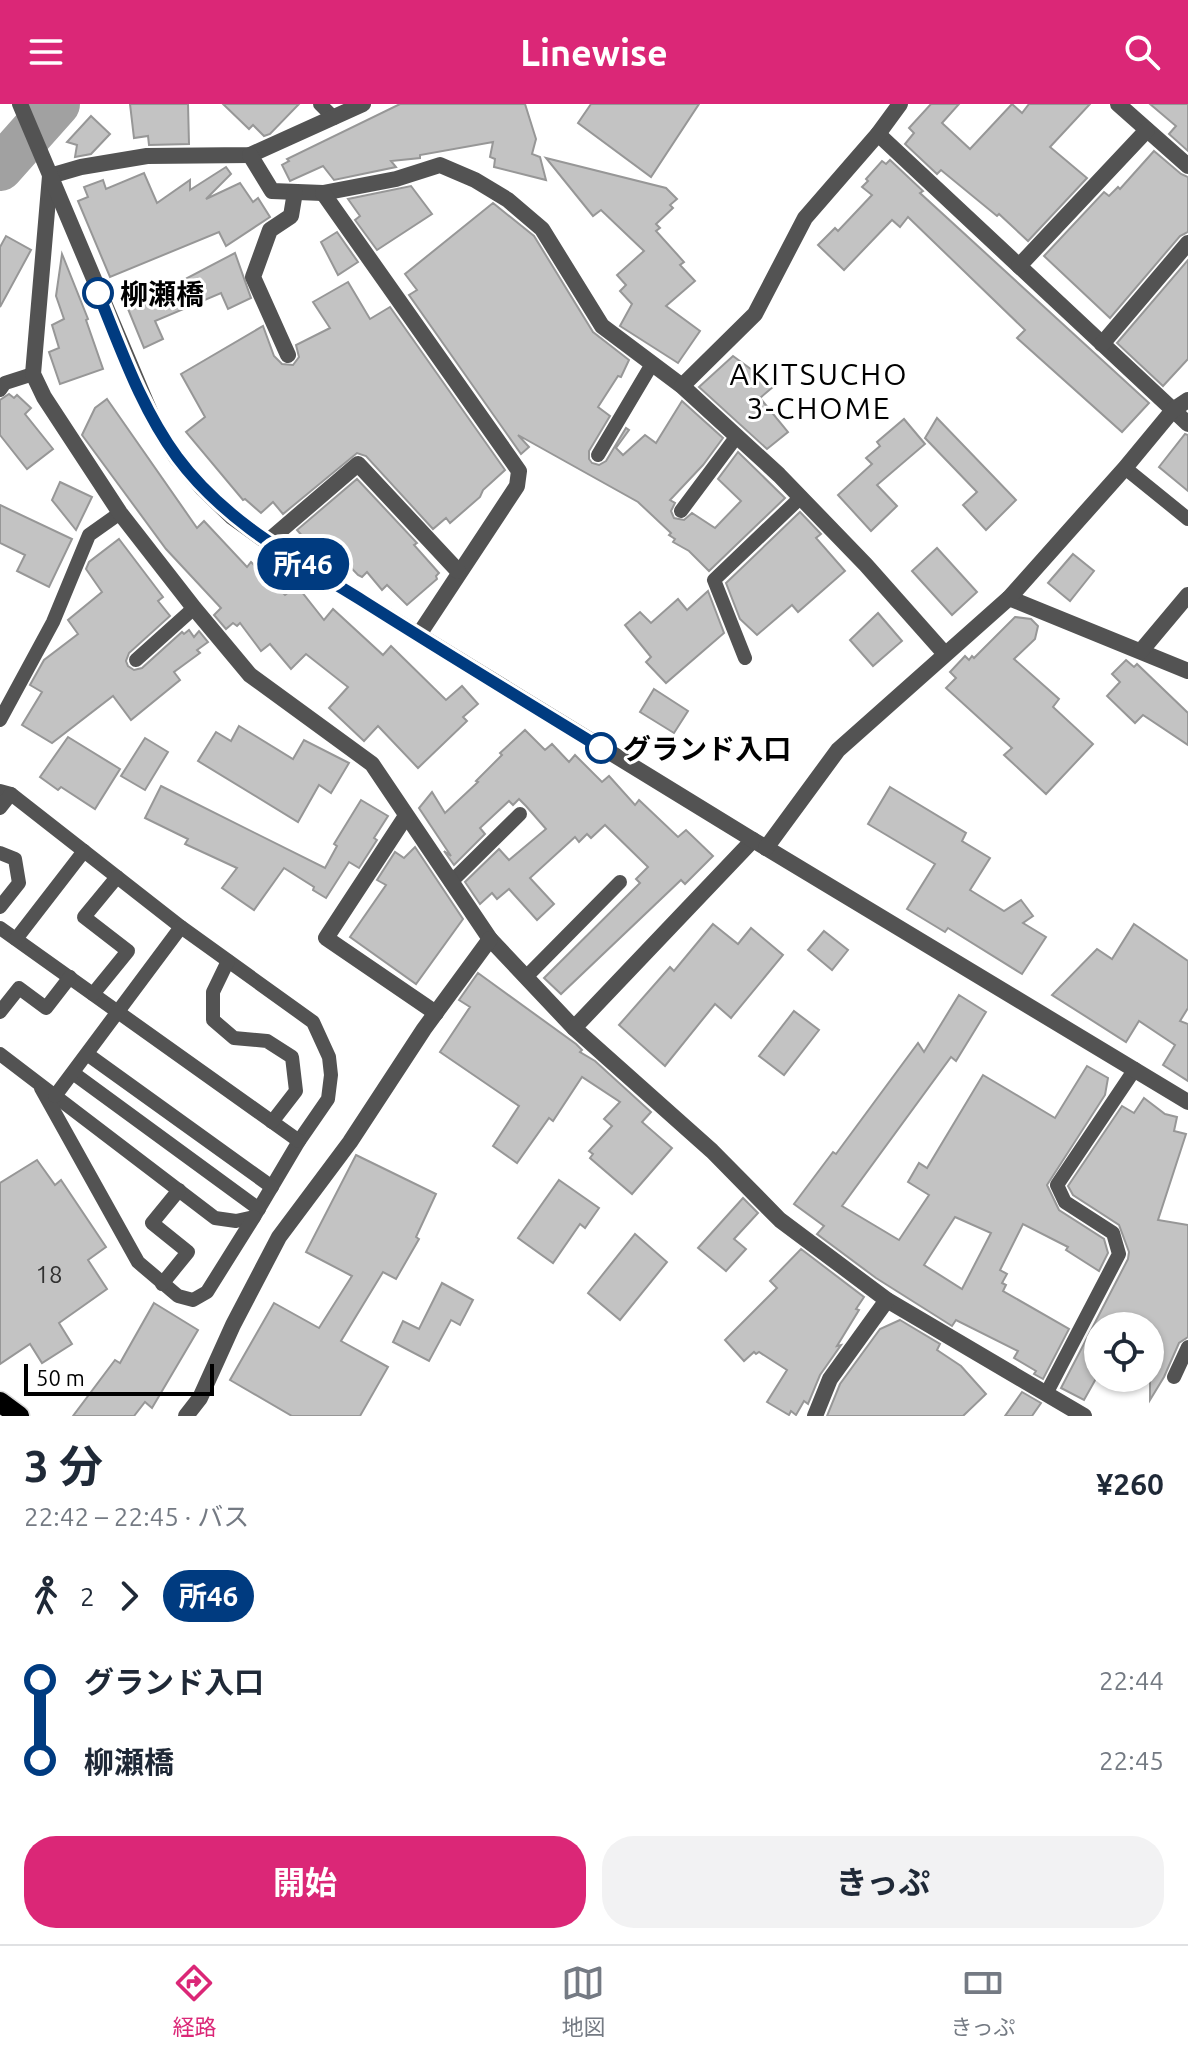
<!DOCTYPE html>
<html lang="ja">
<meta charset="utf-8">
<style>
:root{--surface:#fff;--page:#f2f2f3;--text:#1f2937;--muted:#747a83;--line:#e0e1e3;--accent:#db2777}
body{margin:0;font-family:Ubuntu,"Noto Sans JP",sans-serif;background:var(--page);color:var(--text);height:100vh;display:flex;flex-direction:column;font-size:30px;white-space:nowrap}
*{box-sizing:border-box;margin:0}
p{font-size:26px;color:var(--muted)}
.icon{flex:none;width:44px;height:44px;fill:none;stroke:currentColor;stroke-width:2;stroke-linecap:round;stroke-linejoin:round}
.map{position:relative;height:1312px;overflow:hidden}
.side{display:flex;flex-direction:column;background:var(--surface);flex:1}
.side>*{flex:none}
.badge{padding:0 16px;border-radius:26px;font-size:28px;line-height:52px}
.buttons{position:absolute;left:1084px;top:1208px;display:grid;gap:16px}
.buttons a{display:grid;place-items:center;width:80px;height:80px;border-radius:50%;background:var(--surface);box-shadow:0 2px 6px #0004;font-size:40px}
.scale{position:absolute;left:24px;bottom:20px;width:190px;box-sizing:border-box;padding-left:8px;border:4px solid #000;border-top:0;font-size:22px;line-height:28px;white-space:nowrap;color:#000;-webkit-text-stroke:6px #fff;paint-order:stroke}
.map>.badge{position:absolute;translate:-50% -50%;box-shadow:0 0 0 4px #fff}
.legs{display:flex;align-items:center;gap:12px;height:88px;padding:0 24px;font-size:26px}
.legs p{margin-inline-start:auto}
.headline{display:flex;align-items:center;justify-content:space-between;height:136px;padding:0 24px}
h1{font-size:44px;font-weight:700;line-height:60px}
.button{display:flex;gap:16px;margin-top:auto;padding:16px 24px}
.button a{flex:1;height:92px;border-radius:32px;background:var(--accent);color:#fff;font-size:32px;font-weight:700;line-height:92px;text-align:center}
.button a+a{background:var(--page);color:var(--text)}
ul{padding:0 24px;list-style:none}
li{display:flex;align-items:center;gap:28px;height:80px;font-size:30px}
li i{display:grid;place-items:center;width:12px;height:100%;margin:0 10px;background:currentColor}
li i::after{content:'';width:20px;height:20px;margin:-10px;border:6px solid;border-radius:50%;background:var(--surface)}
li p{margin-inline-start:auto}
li:first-child i{background:linear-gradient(#0000 50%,currentColor 0)}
li:last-child i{background:linear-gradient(currentColor 50%,#0000 0)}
header{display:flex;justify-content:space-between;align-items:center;height:104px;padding:0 24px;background:var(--accent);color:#fff;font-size:36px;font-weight:700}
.tabs{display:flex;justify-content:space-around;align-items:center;height:112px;border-top:2px solid var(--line);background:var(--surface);font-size:22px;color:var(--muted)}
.tabs a{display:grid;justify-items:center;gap:4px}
.tabs .current{color:var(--accent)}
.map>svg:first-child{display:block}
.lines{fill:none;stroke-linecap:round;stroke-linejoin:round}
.river{stroke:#a1a1a1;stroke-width:46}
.building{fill:#c3c3c3;stroke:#979797;stroke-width:2;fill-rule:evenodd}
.primary-casing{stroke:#dbdbdb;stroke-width:23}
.service{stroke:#535353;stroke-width:14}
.minor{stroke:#535353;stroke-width:16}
.tertiary{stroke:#535353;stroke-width:16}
.primary{stroke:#000;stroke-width:20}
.line-1-casing{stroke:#fff;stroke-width:18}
.line-1{stroke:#003b80;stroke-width:12}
.stop-1-dot{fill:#fff;stroke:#003b80;stroke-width:4}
.labels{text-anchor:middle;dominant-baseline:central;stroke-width:6;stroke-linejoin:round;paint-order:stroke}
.number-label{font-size:24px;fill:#313131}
.stop-label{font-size:28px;font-weight:bold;fill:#000;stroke:#fff;text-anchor:start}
.neighbourhood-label{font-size:30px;letter-spacing:2px;fill:#000;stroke:#fff}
</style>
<header><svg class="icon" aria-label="menu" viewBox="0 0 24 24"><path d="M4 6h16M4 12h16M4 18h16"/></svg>Linewise<svg class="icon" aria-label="search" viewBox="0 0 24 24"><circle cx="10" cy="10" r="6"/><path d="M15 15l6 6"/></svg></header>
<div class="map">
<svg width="1188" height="1312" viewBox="0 0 1188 1312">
<rect width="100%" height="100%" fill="#fff"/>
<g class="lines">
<!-- river -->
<path class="river" d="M0 64 57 0"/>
</g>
<!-- building -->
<g class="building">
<path d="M130 0H188L189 40 149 41 148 32 134 34Z"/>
<path d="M223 0H299L270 30 264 32 253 21 249 25Z"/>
<path d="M400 0H525L536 35 532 50 540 53 546 76 494 63 495 55 490 53 493 38 420 51V54L391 57 396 63 334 76 323 62 290 77 282 61 289 57 287 55Z"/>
<path d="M591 0H699L651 73 578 19Z"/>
<path d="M931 0H959L942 19 970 45 1012 0 1022 9 1029 0H1090L1050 43 1087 74 1028 137 999 110 997 112 941 66 937 70 905 40 914 29 909 24Z"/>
<path d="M1150 0H1188V47L1169 30 1176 22Z"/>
<path d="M91 12 110 30 91 50 75 53 77 41 67 38Z"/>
<path d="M1154 47 1181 70 1188 73V128L1180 132 1110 214 1044 152 1104 88 1109 92 1118 83 1120 85Z"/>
<path d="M546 54 666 84 677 95 670 101 673 104 656 120 660 124 656 127 684 158 680 161 695 177 666 202 700 227 678 259 620 222 632 200 620 187 626 181 617 171 644 147 601 106 593 112Z"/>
<path d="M890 56 923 87 920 89 1149 299 1122 328 1017 234 1025 226 908 113 900 123 892 116 844 166 818 141 835 124 838 127 872 91 862 83 868 77 866 75 882 57 886 60Z"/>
<path d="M226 63 231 70 206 95 240 79 253 98 258 94 270 113 226 142 219 128 110 173 78 97 88 93 84 83 103 76 106 85 144 69 157 99 190 76V86Z"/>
<path d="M411 82 432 110 377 146 355 116 360 112 348 95Z"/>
<path d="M493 99 534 132 593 228 629 256 621 273 618 272 598 303 610 312 589 347V355L592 359 599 361 606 357 626 324 629 326 616 344 623 351 645 331 656 339 682 297 723 334 703 361 670 396 675 399 671 407 674 414 684 416 692 409 715 424 741 397 718 375 738 348 785 394 709 467 689 447 673 438 675 435 669 431 671 429 638 398 518 331 529 343 521 350 409 191 417 186 405 170Z"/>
<path d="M337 128 358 158 338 171 321 138Z"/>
<path d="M6 132 31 146 0 203V143Z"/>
<path d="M235 149 251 194 228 205 221 189 155 217 163 235 144 244 128 205Z"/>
<path d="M62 150 88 215 86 216 103 265 60 280 49 248 59 244 52 221 64 215 56 192Z"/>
<path d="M1188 156V255L1163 282 1117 239Z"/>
<path d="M348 178 370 215 390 203 505 366 483 386 480 393 450 419 446 414 433 425 366 352 357 349 283 410 273 398 261 409 245 395 243 396 186 328 205 313 181 270 263 222 274 252 282 260 293 261 299 253 296 241 330 224 313 198Z"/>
<path d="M733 252 774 282 760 294 788 328 767 345 699 283Z"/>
<path d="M9 290 14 294 17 291 31 304 25 310 53 345 27 365 0 331V296Z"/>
<path d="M107 295 197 424 204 417 247 463 251 458 285 491 297 482 324 516 333 505 383 551 391 542 446 596 462 582 478 600 463 613 467 617 418 664 378 622 364 637 329 604 348 583 306 550 291 565 270 540 261 547 240 519 237 522 233 519 226 525 214 511 221 504 166 445 82 331 95 304Z"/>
<path d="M937 314 1016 396 986 426 963 401 977 388 925 334Z"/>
<path d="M904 315 925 340 877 381 897 402 871 427 838 391 872 360 866 354 880 342 877 338Z"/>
<path d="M1185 330 1188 331V387L1159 363Z"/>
<path d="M357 375 417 439 414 441 439 469 436 472 437 475 407 501 387 481 382 486 367 468 362 473 358 471 331 443 323 450 315 440 312 443 297 426Z"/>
<path d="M60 378 92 393 76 426 52 396Z"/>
<path d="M0 401 72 435 49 483 17 467 25 451 0 439Z"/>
<path d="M800 408 821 430 816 434 845 467 798 508 792 501 757 531 740 515 726 479Z"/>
<path d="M119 435 163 493 158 497 170 512 129 549 126 557 128 562 134 566 142 564 182 528 184 530 189 526 194 533 199 527 208 538 197 546 200 549 174 568 180 576 131 616 113 592 52 639 22 621 42 588 30 581 44 556 78 530 68 516 102 488 86 465 89 458Z"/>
<path d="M937 444 977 488 952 511 912 467Z"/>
<path d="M1073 450 1094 467 1070 497 1048 479Z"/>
<path d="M708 487 724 529 666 579 646 558 651 553 625 521 640 508 651 519 678 495 687 506Z"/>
<path d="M878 509 902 537 873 562 850 536Z"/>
<path d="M1015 513 1031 515 1038 522 1035 535 1014 555 1059 595 1053 603 1093 640 1046 690 1004 651 1012 644 946 584 956 574 950 568 965 552 969 556 972 552 974 554Z"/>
<path d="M1126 556 1134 563 1137 560 1188 609V641L1143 611 1135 619 1107 592 1120 578 1112 570Z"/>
<path d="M654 585 688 607 674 629 640 608Z"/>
<path d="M239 622 293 655 304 636 349 659 331 689 319 681 298 718 198 657 216 628 231 637Z"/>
<path d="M525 626 545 646 552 640 569 658 575 651 602 678 609 672 635 701 639 696 678 733 686 726 713 752 685 780 681 776 561 890 544 874 640 779 636 775 648 763 605 721 591 734 587 730 579 738 575 733 530 774 554 800 537 816 509 785 497 795 492 789 480 800 465 778 499 745 509 756 546 725 526 702 519 695 513 701 509 697 480 724 485 730 454 761 444 747 451 752 419 704 432 688 445 709 478 678 476 677 502 651 500 649Z"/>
<path d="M68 633 120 665 95 705 61 683 58 686 40 673Z"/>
<path d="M145 634 168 648 145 686 121 672Z"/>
<path d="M161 682 325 764 337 742 334 740 361 696 388 712 374 734 377 736 359 764 349 758 326 794 313 786 314 783 284 764 254 806 222 784 237 764 185 740 188 735 145 714Z"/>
<path d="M890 683 966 729 962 737 990 754 970 786 1004 807 1021 796 1033 812 1023 819 1046 833 1022 870 948 824 945 828 907 805 935 760 868 720Z"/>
<path d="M415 743 463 815 416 880 350 833 386 781 377 776 395 748 404 754Z"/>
<path d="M713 820 738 840 751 824 783 851 731 914 715 900 665 962 619 921 670 863 674 867Z"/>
<path d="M1134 820 1188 857V904L1180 917 1188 920V977L1163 961 1175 941 1139 917 1126 938 1052 891 1097 845 1112 855Z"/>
<path d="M824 827 848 846 832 866 808 846Z"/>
<path d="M478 869 576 940 582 946 580 948 595 957 651 1008 642 1018 672 1044 632 1090 590 1054 593 1050 589 1047 612 1022 604 1015 620 998 582 973 553 1017 549 1014 517 1059 493 1042 519 1002 440 948 470 903 459 896Z"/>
<path d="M959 891 986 908 956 957 951 953 842 1102 899 1136 929 1091 908 1078 919 1059 927 1064 983 971 1055 1014 1087 962 1108 974 1105 991 1047 1081 1059 1106 1104 1135 1108 1149 1099 1167 1066 1146 1068 1143 1023 1120 1000 1166 1007 1170 1002 1179 1006 1181 1003 1187 1069 1225 1043 1275 1034 1270 1036 1267 1014 1254 1018 1247 956 1216 952 1222 876 1174 817 1130 824 1122 794 1100 833 1048 836 1050 918 939 924 948ZM955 1113 991 1129 962 1185 924 1161Z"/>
<path d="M794 907 819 926 784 971 759 952Z"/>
<path d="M1144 994 1165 1010 1177 1013 1174 1027 1186 1030 1158 1116 1188 1121V1233L1179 1239 1164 1273 1150 1296V1222H1098V1271L1084 1296 1061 1284 1128 1155 1129 1148 1119 1121 1073 1091 1068 1082 1122 1002 1134 1009Z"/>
<path d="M356 1051 436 1090 416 1133 419 1135 396 1175 383 1168 341 1237 388 1263 360 1312H292L230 1276 274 1199 319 1224 352 1172 306 1148Z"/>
<path d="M37 1056 55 1081 61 1076 106 1143 88 1156 107 1185 59 1219 72 1240 42 1259 30 1240 0 1260V1079Z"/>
<path d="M559 1076 599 1104 585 1124 580 1120 553 1159 518 1134Z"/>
<path d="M743 1094 758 1109 734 1135 746 1145 726 1167 698 1144Z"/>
<path d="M635 1130 667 1158 620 1216 588 1189Z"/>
<path d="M801 1145 864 1193 856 1205 859 1206 837 1242 841 1241 820 1271 808 1300 804 1297 796 1311 791 1307 789 1311 767 1298 787 1266 759 1248 756 1250 754 1248 744 1257 725 1236 777 1184 770 1177Z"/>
<path d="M442 1179 473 1196 460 1221 451 1216 429 1257 393 1238 403 1217 419 1225Z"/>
<path d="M154 1199 198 1226 152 1304 145 1298 134 1312H73L115 1256 120 1259Z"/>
<path d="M900 1216 940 1240 937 1246 961 1262 986 1290 963 1312H827L840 1280 880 1225Z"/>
<path d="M1022 1288 1041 1299 1032 1312H1005Z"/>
</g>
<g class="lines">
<defs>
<path id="primary" d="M0 1298 19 1312"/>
</defs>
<!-- primary casing -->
<use href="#primary" class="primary-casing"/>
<!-- service -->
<g class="service">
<path d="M320 0 334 14"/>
<path d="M0 286 5 279 33 270"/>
<path d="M598 351 652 260"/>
<path d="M1125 364 1188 415"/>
<path d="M681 407 737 332"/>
<path d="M745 554 714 476 801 393"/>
<path d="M136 556 194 504"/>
<path d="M0 616 53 518 89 431 120 409"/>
<path d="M0 687 11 690 181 823 313 918 329 953 331 971 328 995 299 1037 254 1113 236 1117 215 1114 0 950"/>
<path d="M0 704 11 690"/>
<path d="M0 749 15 755 19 779 0 803"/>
<path d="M451 778 520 710"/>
<path d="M0 824 299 1037"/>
<path d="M16 835 84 747"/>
<path d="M228 857 213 888V916L234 934 267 937 292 953 296 987 272 1018"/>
<path d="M526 873 620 778"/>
<path d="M93 890 128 847 84 813 117 773"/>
<path d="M0 908 19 884 46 904 70 873"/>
<path d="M87 950 272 1083"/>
<path d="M73 969 259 1105"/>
<path d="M41 984 138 1158 178 1192 193 1196 207 1188 254 1113"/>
<path d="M55 992 181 823"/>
<path d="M162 1180 188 1148 152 1119 179 1086"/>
<path d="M1174 1273 1188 1243"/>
<path d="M1046 1290 1119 1150 1113 1129 1065 1098 1057 1081 1135 965"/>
</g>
<!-- minor -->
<g class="minor">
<path d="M363 0 250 51 147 52 81 63 50 72 33 270 44 293 120 409 194 504 250 571 372 660 490 835 574 924 712 1047 780 1116 887 1196 1084 1312"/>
<path d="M1118 0 1188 62"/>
<path d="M878 30 1188 320"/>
<path d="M250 51 272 87 323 89 396 75 440 61 475 76 508 96 542 125 602 222 682 282 779 371 866 461 945 550"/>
<path d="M323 89 519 367 517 382 418 532"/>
<path d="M1019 162 1147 26"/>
<path d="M1102 240 1188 139"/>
<path d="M288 251 253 173 270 126 291 112 295 88"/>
<path d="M682 282 755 210 805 114 878 30 900 0"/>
<path d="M267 438 358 360 458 467"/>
<path d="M1009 494 1188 567"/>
<path d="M1141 547 1188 491"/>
<path d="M406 712 326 834 436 909"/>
<path d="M574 924 753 736"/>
<path d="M186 1312 200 1294 233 1221 279 1133 350 1038 424 925 490 835"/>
<path d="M815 1312 830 1275 887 1196"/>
</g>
<!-- tertiary -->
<g class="tertiary">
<path d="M20 0 154 317 176 353 203 385 232 413 267 438 753 736 1188 998"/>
<path d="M766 744 838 646 1009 494 1125 364 1173 306 1188 296"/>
</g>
<!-- primary -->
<use href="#primary" class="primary"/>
</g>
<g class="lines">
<defs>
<path id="line-1" d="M98 189C121 245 141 304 177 353 225 418 295 455 363 497 442 547 521 595 601 644"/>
</defs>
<!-- line-1 casing -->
<use href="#line-1" class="line-1-casing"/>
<!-- line-1 -->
<use href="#line-1" class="line-1"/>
</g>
<!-- markers -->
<g class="stop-1-dot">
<circle cx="98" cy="189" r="14"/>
<circle cx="601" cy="644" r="14"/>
</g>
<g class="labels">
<!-- number labels -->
<g class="number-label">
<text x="49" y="1170">18</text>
</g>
<!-- stop labels -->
<g class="stop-label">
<text x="120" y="189">柳瀬橋</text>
<text x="623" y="644">グランド入口</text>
</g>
<!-- neighbourhood labels -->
<g class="neighbourhood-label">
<text x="819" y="270">AKITSUCHO<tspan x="819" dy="34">3-CHOME</tspan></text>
</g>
</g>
</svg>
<div class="buttons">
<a><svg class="icon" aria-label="locate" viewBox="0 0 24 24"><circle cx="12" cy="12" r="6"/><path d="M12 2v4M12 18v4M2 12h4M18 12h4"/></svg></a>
</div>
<div class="scale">50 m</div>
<b class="badge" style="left:303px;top:460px;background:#003b80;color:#fff">所46</b>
</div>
<section class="side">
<div class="headline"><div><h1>3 分</h1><p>22:42 – 22:45 · バス</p></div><b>¥260</b></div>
<div class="legs"><svg class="icon" aria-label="walk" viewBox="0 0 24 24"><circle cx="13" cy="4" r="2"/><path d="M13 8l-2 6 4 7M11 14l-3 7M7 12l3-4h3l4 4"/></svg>2<svg class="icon" aria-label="forward" viewBox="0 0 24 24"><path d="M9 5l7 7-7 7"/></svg><b class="badge" style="background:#003b80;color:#fff">所46</b></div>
<ul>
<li><i style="color:#003b80"></i><b>グランド入口</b><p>22:44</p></li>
<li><i style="color:#003b80"></i><b>柳瀬橋</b><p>22:45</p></li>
</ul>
<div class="button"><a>開始</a><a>きっぷ</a></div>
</section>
<nav class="tabs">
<a class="current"><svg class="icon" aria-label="directions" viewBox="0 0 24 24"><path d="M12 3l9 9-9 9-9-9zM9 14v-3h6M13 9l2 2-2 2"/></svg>経路</a>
<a><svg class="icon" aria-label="map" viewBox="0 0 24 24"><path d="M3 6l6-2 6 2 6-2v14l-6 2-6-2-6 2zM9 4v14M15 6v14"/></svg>地図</a>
<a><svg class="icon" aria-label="tickets" viewBox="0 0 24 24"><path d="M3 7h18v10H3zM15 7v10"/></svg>きっぷ</a>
</nav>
